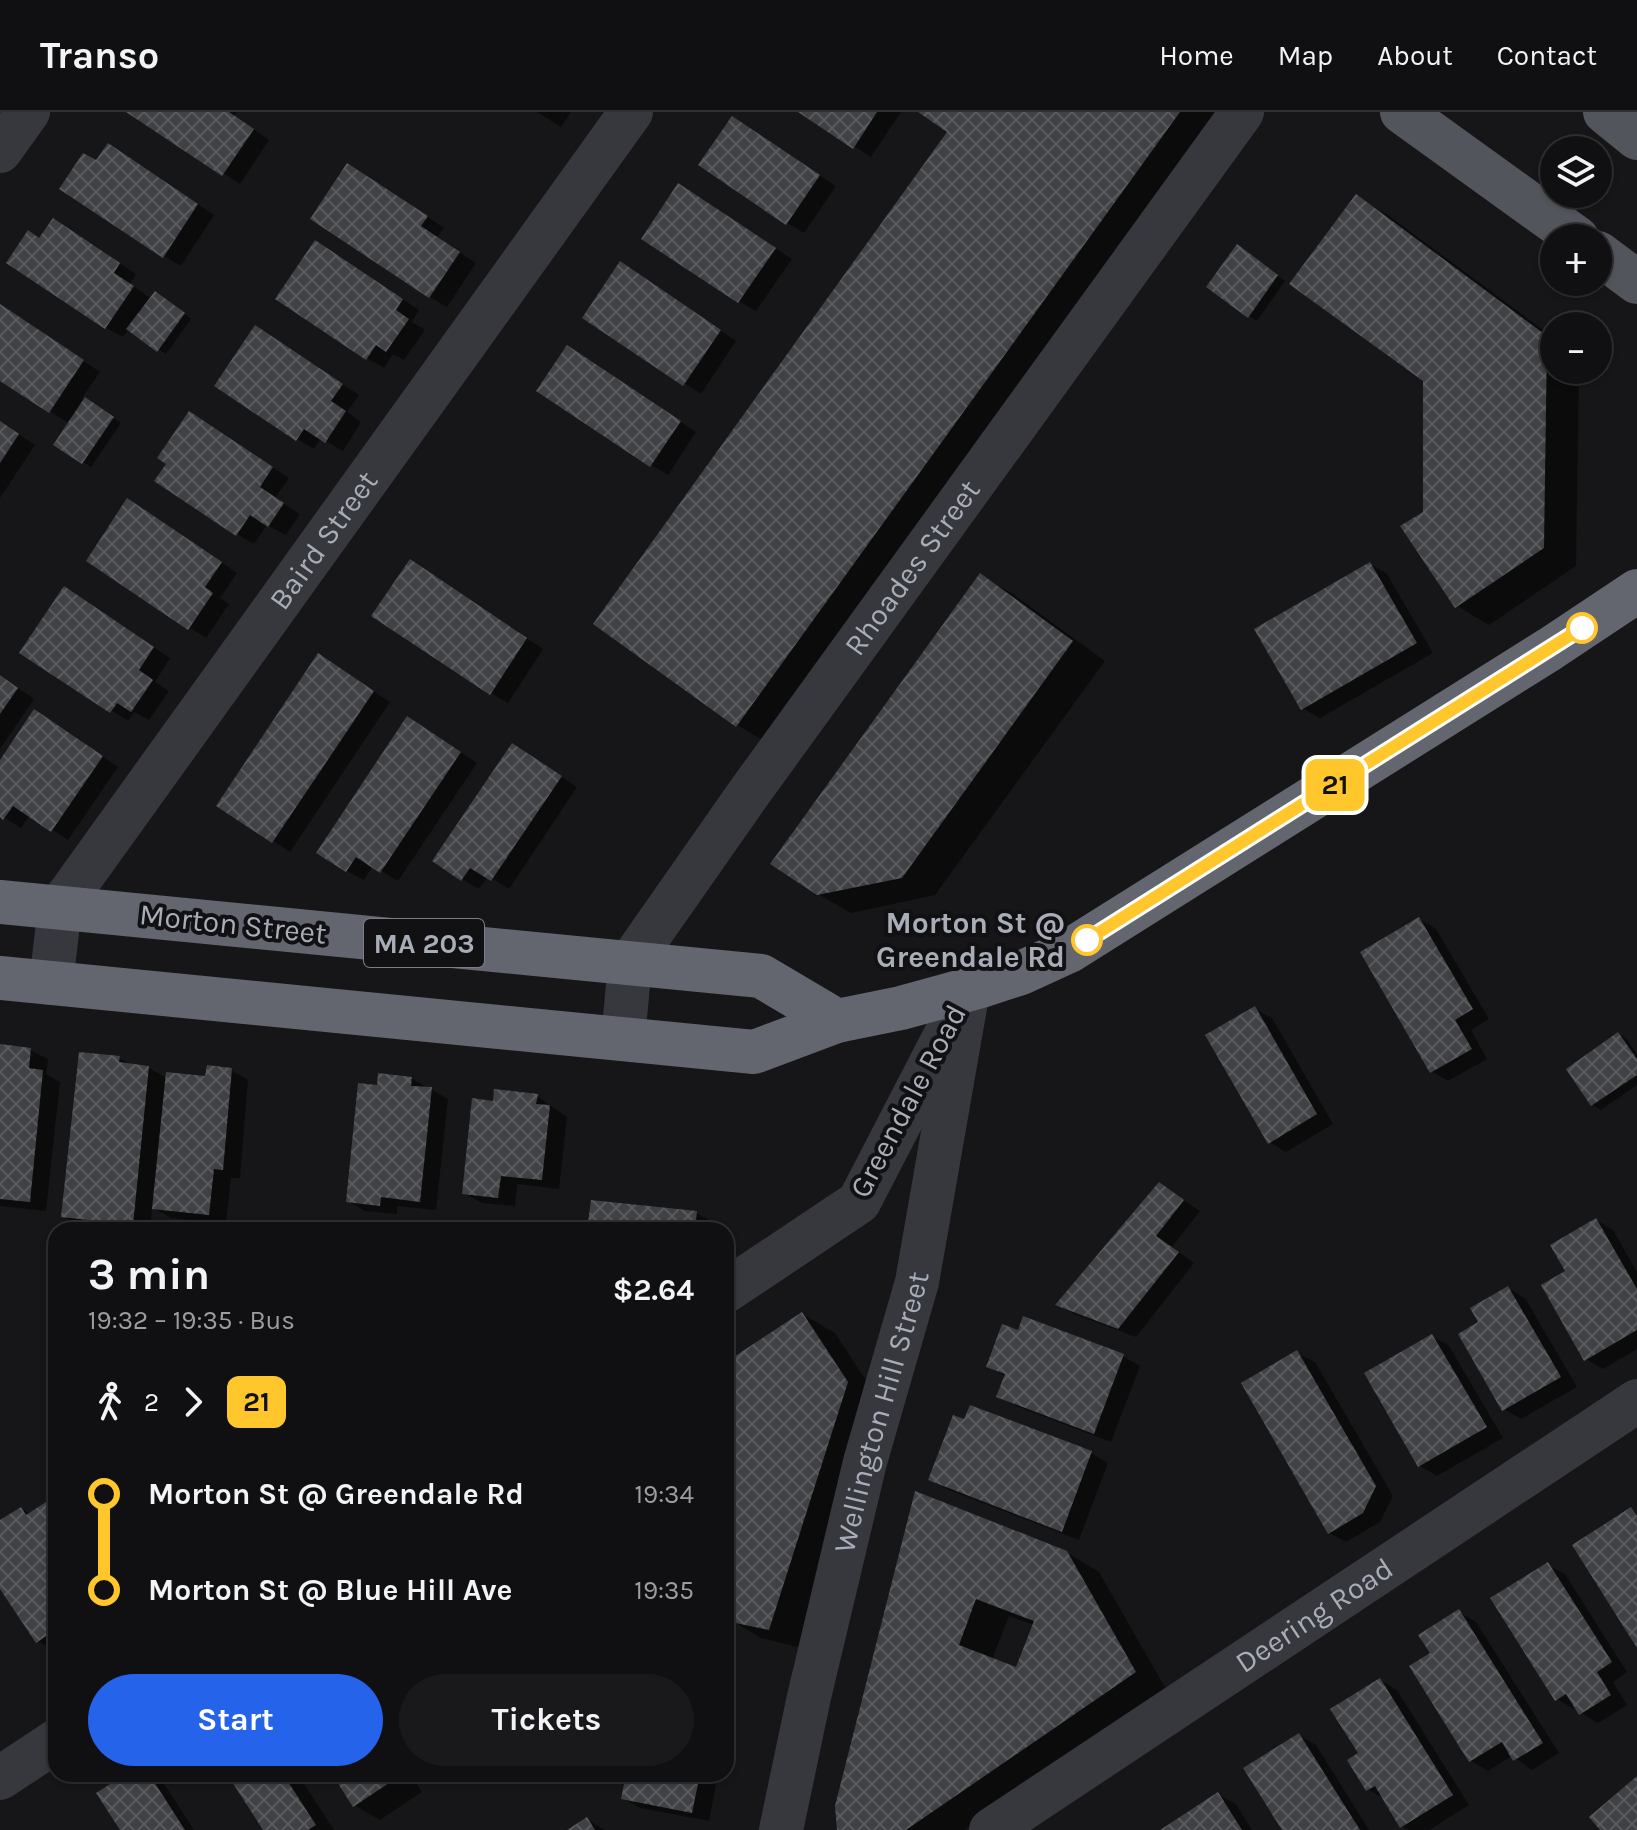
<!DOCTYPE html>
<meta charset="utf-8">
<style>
:root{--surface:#101012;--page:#19191b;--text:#f1f3f6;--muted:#9c9d9f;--line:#303032;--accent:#2563eb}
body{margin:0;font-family:Karla,sans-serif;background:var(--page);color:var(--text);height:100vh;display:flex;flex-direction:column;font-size:30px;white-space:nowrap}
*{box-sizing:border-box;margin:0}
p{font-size:26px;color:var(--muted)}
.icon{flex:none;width:44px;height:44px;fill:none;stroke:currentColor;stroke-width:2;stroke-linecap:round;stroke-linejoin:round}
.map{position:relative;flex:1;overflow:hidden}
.details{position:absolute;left:48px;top:1110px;width:686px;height:560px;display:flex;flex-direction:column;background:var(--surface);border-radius:24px;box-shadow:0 2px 6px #0004,0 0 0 2px var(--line)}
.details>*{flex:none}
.badge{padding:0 16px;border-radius:12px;font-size:28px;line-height:52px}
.tools{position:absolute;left:1540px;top:24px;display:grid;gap:16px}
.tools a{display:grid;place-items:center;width:72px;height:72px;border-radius:50%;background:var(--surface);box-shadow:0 2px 6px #0004,0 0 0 2px var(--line);font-size:40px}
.map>.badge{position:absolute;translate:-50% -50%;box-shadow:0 0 0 4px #fff}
.legs{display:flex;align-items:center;gap:12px;height:88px;padding:0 40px;font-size:26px}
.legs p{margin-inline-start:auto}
.summary{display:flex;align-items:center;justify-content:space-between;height:136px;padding:0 40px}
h1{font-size:44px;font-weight:700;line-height:60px}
.button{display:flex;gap:16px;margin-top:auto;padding:16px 40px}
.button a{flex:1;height:92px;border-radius:48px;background:var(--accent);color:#fff;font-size:32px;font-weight:700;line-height:92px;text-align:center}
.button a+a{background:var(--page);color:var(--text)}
ul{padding:0 40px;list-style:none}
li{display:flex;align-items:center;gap:28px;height:96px;font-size:30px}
li i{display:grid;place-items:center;width:12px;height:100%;margin:0 10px;background:currentColor}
li i::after{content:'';width:20px;height:20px;margin:-10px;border:6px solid;border-radius:50%;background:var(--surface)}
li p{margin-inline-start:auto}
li:first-child i{background:linear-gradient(#0000 50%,currentColor 0)}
li:last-child i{background:linear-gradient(currentColor 50%,#0000 0)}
header{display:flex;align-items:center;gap:48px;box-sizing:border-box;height:112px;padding:0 40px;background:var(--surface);border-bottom:2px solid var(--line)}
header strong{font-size:38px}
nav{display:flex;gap:44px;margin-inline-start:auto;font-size:28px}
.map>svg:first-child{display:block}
.shadow{fill:#0007;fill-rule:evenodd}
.building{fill:url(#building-cross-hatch);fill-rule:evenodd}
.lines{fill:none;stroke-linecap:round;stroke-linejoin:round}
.minor{stroke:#37383d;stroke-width:44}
.major{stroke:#53555c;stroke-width:44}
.highway{stroke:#63666e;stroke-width:44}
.line-1-casing{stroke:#fff;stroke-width:18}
.line-1{stroke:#ffc72c;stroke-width:12}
.stop-1-dot{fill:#fff;stroke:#ffc72c;stroke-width:4}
.labels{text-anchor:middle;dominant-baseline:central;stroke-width:8;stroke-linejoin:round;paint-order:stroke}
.shield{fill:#111113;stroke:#7b7e86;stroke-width:2}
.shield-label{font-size:28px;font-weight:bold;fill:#a8adb8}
.street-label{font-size:30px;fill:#a8adb8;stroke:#111113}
.stop-label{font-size:30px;font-weight:bold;fill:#a8adb8;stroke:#111113;text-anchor:end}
</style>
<header>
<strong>Transo</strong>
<nav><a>Home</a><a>Map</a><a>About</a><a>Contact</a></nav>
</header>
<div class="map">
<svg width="1637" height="1718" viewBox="0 0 1637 1718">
<defs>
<pattern id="building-cross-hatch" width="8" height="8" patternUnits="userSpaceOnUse" patternTransform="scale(2)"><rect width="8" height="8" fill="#404145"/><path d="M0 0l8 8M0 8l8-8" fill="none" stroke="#595a5e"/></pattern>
</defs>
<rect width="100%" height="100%" fill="#161618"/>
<!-- shadow -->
<g class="shadow">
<path d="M129 0H237L234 4 269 28 240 72Z"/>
<path d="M537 0H571L561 15Z"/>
<path d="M801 0H901L871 45Z"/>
<path d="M922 0H1225L769 632 737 613 950 20Z"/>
<path d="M749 16 836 74 804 121 787 111Z"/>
<path d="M125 43 214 103 181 154 164 144 97 50Z"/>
<path d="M365 63 444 116 437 125 476 151 447 195 430 185Z"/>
<path d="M696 83 792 147 756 199 739 189Z"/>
<path d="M1356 85 1388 103 1554 226V258H1579L1576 454 1489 513 1457 494 1425 401V268Z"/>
<path d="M71 118 136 162 130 172 152 187 163 186 191 207 166 242 129 217 123 225 106 216 41 128Z"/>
<path d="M333 140 419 198 412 210 425 218 404 248 393 242 384 256 367 246Z"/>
<path d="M1245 140 1285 169 1257 209 1249 204Z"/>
<path d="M637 162 736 229 701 282 585 206Z"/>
<path d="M0 193 100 260 82 286 121 311 91 355 56 332 70 312 0 267Z"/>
<path d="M273 226 359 283 347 300 361 310 343 339 321 326 314 337 297 327Z"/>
<path d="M585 246 696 320 668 363 651 353Z"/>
<path d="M0 310 35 333 0 386Z"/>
<path d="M206 311 289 366 275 386 300 402 286 423 267 413 254 432 237 422Z"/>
<path d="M145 399 237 461 220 486 229 492 206 526 88 449Z"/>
<path d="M1370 452 1387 462 1433 541 1320 606 1302 596Z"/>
<path d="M427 459 543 537 508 591 491 581Z"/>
<path d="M981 464 1013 482 1105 549 935 783 851 801 818 782Z"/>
<path d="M81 487 170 546 155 570 169 579 149 608 134 600 128 609 22 540Z"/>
<path d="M336 554 390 590 290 740 219 693Z"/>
<path d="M0 564 34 587 0 637Z"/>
<path d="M51 609 118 655 68 728 30 703 21 716 0 703V651Z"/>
<path d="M425 616 477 651 398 769 373 754 364 768 347 759Z"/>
<path d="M530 643 577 675 509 777 488 764 479 777 462 767Z"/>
<path d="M1419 807 1436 817 1489 907 1471 918 1487 947 1448 969 1431 959Z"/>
<path d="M1255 897 1272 906 1333 1012 1286 1040 1269 1030Z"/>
<path d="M1619 922 1627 927 1637 942V973L1601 998 1593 993 1569 957Z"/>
<path d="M0 934 30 938 48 947 46 962 60 970 46 1099 0 1094Z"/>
<path d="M119 946 133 954 149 956 168 967 207 966 231 958 248 968 240 1066H231L226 1112 171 1106 152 1095 150 1118 80 1114 63 1104Z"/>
<path d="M411 966 448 987 436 1098 397 1094V1102L365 1099 348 1089 378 975Z"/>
<path d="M537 984 567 1005 559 1077 517 1072 515 1094 482 1091 464 1081 495 991Z"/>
<path d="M1159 1072 1200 1099 1172 1135 1194 1151 1136 1225 1074 1202 1058 1192Z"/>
<path d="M696 1101 714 1111 713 1118H589Z"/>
<path d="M1596 1108 1613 1118 1637 1160V1237L1603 1257 1586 1247 1567 1160Z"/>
<path d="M1508 1176 1525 1186 1577 1275 1521 1307 1504 1297 1481 1211Z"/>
<path d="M802 1202 835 1221 880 1290 802 1536 761 1526 726 1505V1253Z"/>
<path d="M1432 1224 1449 1234 1503 1326 1437 1364 1420 1354Z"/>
<path d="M1297 1241 1315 1250 1393 1384 1380 1410 1346 1430 1329 1421Z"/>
<path d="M1123 1244 1140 1254 1111 1330 1016 1294 999 1284 1006 1265 988 1254Z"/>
<path d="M971 1295 1091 1341 1108 1351 1079 1428 947 1377 930 1367Z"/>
<path d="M916 1382 1066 1440 1099 1460 1167 1579 965 1718H840ZM1009 1504 1034 1513 1017 1557 992 1548Z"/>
<path d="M46 1393 56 1399 55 1539 38 1529 0 1473V1411L21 1397 31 1402Z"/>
<path d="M1548 1453 1565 1462 1627 1560 1613 1570 1627 1593 1598 1611 1581 1601 1577 1595 1574 1597 1557 1587Z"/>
<path d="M1459 1500 1476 1510 1559 1641 1532 1658 1512 1644 1488 1659 1471 1649 1432 1541Z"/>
<path d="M1380 1568 1397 1578 1469 1693 1429 1718H1408L1402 1714 1386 1688 1367 1677 1361 1642Z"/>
<path d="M1299 1623 1316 1633 1369 1718H1284Z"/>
<path d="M130 1662 159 1664 194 1718H123Z"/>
<path d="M229 1662H320L304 1672 334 1718H266Z"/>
<path d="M334 1662H410L422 1680 380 1708 354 1693Z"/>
<path d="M628 1662H718L709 1709 640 1696 623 1686Z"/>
<path d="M1219 1683 1236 1692 1252 1718H1163Z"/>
<path d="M587 1707 604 1718H571Z"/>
</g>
<!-- building -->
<g class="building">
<path d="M126 0H229L254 17 222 64Z"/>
<path d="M798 0H877L853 37Z"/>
<path d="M918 0H1180L736 615 593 512 947 20Z"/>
<path d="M732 4 820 63 786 113 698 53Z"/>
<path d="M108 31 198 92 163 146 59 77 83 41 96 48Z"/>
<path d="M347 51 428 104 421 114 460 140 429 186 310 107Z"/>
<path d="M678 71 776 136 738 191 641 127Z"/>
<path d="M1356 82 1547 224 1544 436 1455 496 1400 414 1423 400V269L1289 172Z"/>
<path d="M53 106 120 151 114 161 134 174 105 217 6 151 28 118 39 126Z"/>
<path d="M315 128 403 187 396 198 409 207 386 240 376 233 366 248 275 187Z"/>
<path d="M1237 132 1278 163 1248 206 1206 175Z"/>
<path d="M620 149 721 218 683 274 582 206Z"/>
<path d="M155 179 185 201 157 240 126 217Z"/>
<path d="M0 192 84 248 49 301 0 269Z"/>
<path d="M255 213 343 272 331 289 346 299 325 331 304 317 296 329 214 274Z"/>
<path d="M567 233 681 309 650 355 536 279Z"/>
<path d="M85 285 114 305 82 352 53 333Z"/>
<path d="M189 299 273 355 260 375 284 391 268 415 250 403 236 424 154 369 166 352 157 346Z"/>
<path d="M0 309 19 322 0 351Z"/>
<path d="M127 386 222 450 205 475 213 481 188 518 86 449Z"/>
<path d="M410 447 527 526 490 583 371 504Z"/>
<path d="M1370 450 1417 531 1301 598 1254 517Z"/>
<path d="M980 461 1073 529 902 766 817 783 770 752Z"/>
<path d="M64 474 154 535 139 558 153 568 131 600 117 591 110 601 19 541Z"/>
<path d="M318 541 374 579 272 731 216 694Z"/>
<path d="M0 563 18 576 0 602Z"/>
<path d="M34 597 103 644 51 720 13 694 3 708 0 705V648Z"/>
<path d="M407 604 461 640 380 761 356 745 346 760 316 741Z"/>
<path d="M512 631 562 664 491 769 470 756 461 769 432 749Z"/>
<path d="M1419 805 1473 897 1455 908 1472 937 1430 961 1360 840Z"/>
<path d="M1255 894 1317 1002 1268 1032 1205 923Z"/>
<path d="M1618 920 1637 947V963L1591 994 1566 957Z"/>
<path d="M0 932 31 936 29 956 43 958 30 1090 0 1087Z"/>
<path d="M79 940 120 944 119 950 149 954 133 1113 61 1105Z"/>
<path d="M207 953 232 956 223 1058 214 1057 209 1103 152 1097 166 960 205 964Z"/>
<path d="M378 961 412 965 411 974 432 975 420 1090 381 1085 380 1094 346 1090 358 971 377 973Z"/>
<path d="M494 977 538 982 536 992 550 993 542 1068 501 1064 498 1086 462 1082 472 986 493 989Z"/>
<path d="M1159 1070 1184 1088 1156 1124 1179 1140 1118 1217 1055 1193Z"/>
<path d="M591 1088 697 1099 695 1118H587Z"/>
<path d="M1596 1106 1637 1177V1218L1584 1249 1541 1173 1565 1159 1550 1133Z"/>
<path d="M1508 1174 1561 1265 1502 1299 1458 1222 1478 1210 1470 1196Z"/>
<path d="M802 1200 848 1270 769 1518 726 1509V1250Z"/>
<path d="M1023 1204 1124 1242 1094 1322 996 1285 1005 1262 986 1255 1002 1212 1018 1218Z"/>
<path d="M1432 1222 1487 1315 1418 1355 1364 1261Z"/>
<path d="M1297 1238 1376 1374 1363 1401 1328 1422 1241 1271Z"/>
<path d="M970 1293 1092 1339 1062 1420 928 1368 953 1303 964 1307Z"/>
<path d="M915 1379 1067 1439 1136 1560 906 1718H837L835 1694ZM976 1487 1034 1509 1016 1555 959 1533Z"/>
<path d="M46 1390 56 1406V1517L36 1531 0 1477V1408L21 1395 26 1403Z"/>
<path d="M1631 1395 1637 1404V1536L1572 1433Z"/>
<path d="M1548 1450 1612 1550 1597 1560 1611 1583 1579 1603 1566 1582 1555 1589 1490 1486Z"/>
<path d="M1459 1497 1543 1631 1513 1649 1502 1630 1469 1650 1409 1554 1430 1541 1418 1523Z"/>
<path d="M1380 1566 1453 1683 1400 1716 1375 1674 1366 1679 1347 1648 1358 1641 1330 1597Z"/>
<path d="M1299 1621 1360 1718H1282L1243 1656Z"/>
<path d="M126 1662H149L185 1718H120L96 1681Z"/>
<path d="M227 1662H283L316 1713 308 1718H263Z"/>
<path d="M332 1662H396L398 1665 353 1695Z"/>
<path d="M626 1662H700L692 1701 621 1687Z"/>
<path d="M1637 1664V1718H1600L1589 1705Z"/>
<path d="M1218 1680 1242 1718H1160Z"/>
<path d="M587 1705 595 1718H567Z"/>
</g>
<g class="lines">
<!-- minor -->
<g class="minor">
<path d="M0 39 28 0"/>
<path id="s1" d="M51 871 60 795 631 0"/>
<path id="s2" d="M623 927 630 851 746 685 1242 0"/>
<path d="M726 1179 859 1090 948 918"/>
<path d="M0 1666 56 1629"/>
<path id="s3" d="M781 1718 809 1585 865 1350 917 1170 968 878"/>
<path id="s4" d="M991 1718 1637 1289"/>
</g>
<!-- major -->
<g class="major">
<path d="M1402 0 1577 126"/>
<path d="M1605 0 1637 26"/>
<path d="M1598 141 1637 170"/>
</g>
<!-- highway -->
<g class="highway">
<path d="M0 790 761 864 837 909"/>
<path d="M0 866 754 940 837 909 901 896 981 874 1021 861 1069 839 1550 537 1637 479"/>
</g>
</g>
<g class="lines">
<defs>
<path id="line-1" d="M1087 828 1582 516"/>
</defs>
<!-- line-1 casing -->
<use href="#line-1" class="line-1-casing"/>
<!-- line-1 -->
<use href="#line-1" class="line-1"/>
</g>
<!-- markers -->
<g class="stop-1-dot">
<circle cx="1582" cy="516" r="14"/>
<circle cx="1087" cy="828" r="14"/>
</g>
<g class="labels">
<!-- shield labels -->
<rect class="shield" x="364" y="807" width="120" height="48" rx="6"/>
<g class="shield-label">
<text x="424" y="831">MA 203</text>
</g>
<!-- street labels -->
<g class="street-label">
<text stroke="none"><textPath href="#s1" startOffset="528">Baird Street</textPath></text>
<text stroke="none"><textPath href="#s2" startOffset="562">Rhoades Street</textPath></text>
<text transform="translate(233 812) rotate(6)">Morton Street</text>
<text transform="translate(908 989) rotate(-62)">Greendale Road</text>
<text stroke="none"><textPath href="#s3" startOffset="430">Wellington Hill Street</textPath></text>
<text stroke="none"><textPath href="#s4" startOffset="388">Deering Road</textPath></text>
</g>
<!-- stop labels -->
<g class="stop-label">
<text x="1065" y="811">Morton St @<tspan x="1065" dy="34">Greendale Rd</tspan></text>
</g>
</g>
</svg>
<div class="tools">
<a><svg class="icon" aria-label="layers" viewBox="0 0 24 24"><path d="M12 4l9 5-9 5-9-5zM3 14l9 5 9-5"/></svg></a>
<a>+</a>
<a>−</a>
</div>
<b class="badge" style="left:1335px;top:673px;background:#ffc72c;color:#111">21</b>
<section class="details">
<div class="summary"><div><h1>3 min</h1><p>19:32 – 19:35 · Bus</p></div><b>$2.64</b></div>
<div class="legs"><svg class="icon" aria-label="walk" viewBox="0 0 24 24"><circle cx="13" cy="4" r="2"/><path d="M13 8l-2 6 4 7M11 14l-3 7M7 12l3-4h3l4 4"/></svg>2<svg class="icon" aria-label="forward" viewBox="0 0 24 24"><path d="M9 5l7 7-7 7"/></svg><b class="badge" style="background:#ffc72c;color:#111">21</b></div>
<ul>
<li><i style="color:#ffc72c"></i><b>Morton St @ Greendale Rd</b><p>19:34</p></li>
<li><i style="color:#ffc72c"></i><b>Morton St @ Blue Hill Ave</b><p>19:35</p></li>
</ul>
<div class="button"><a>Start</a><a>Tickets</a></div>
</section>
</div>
